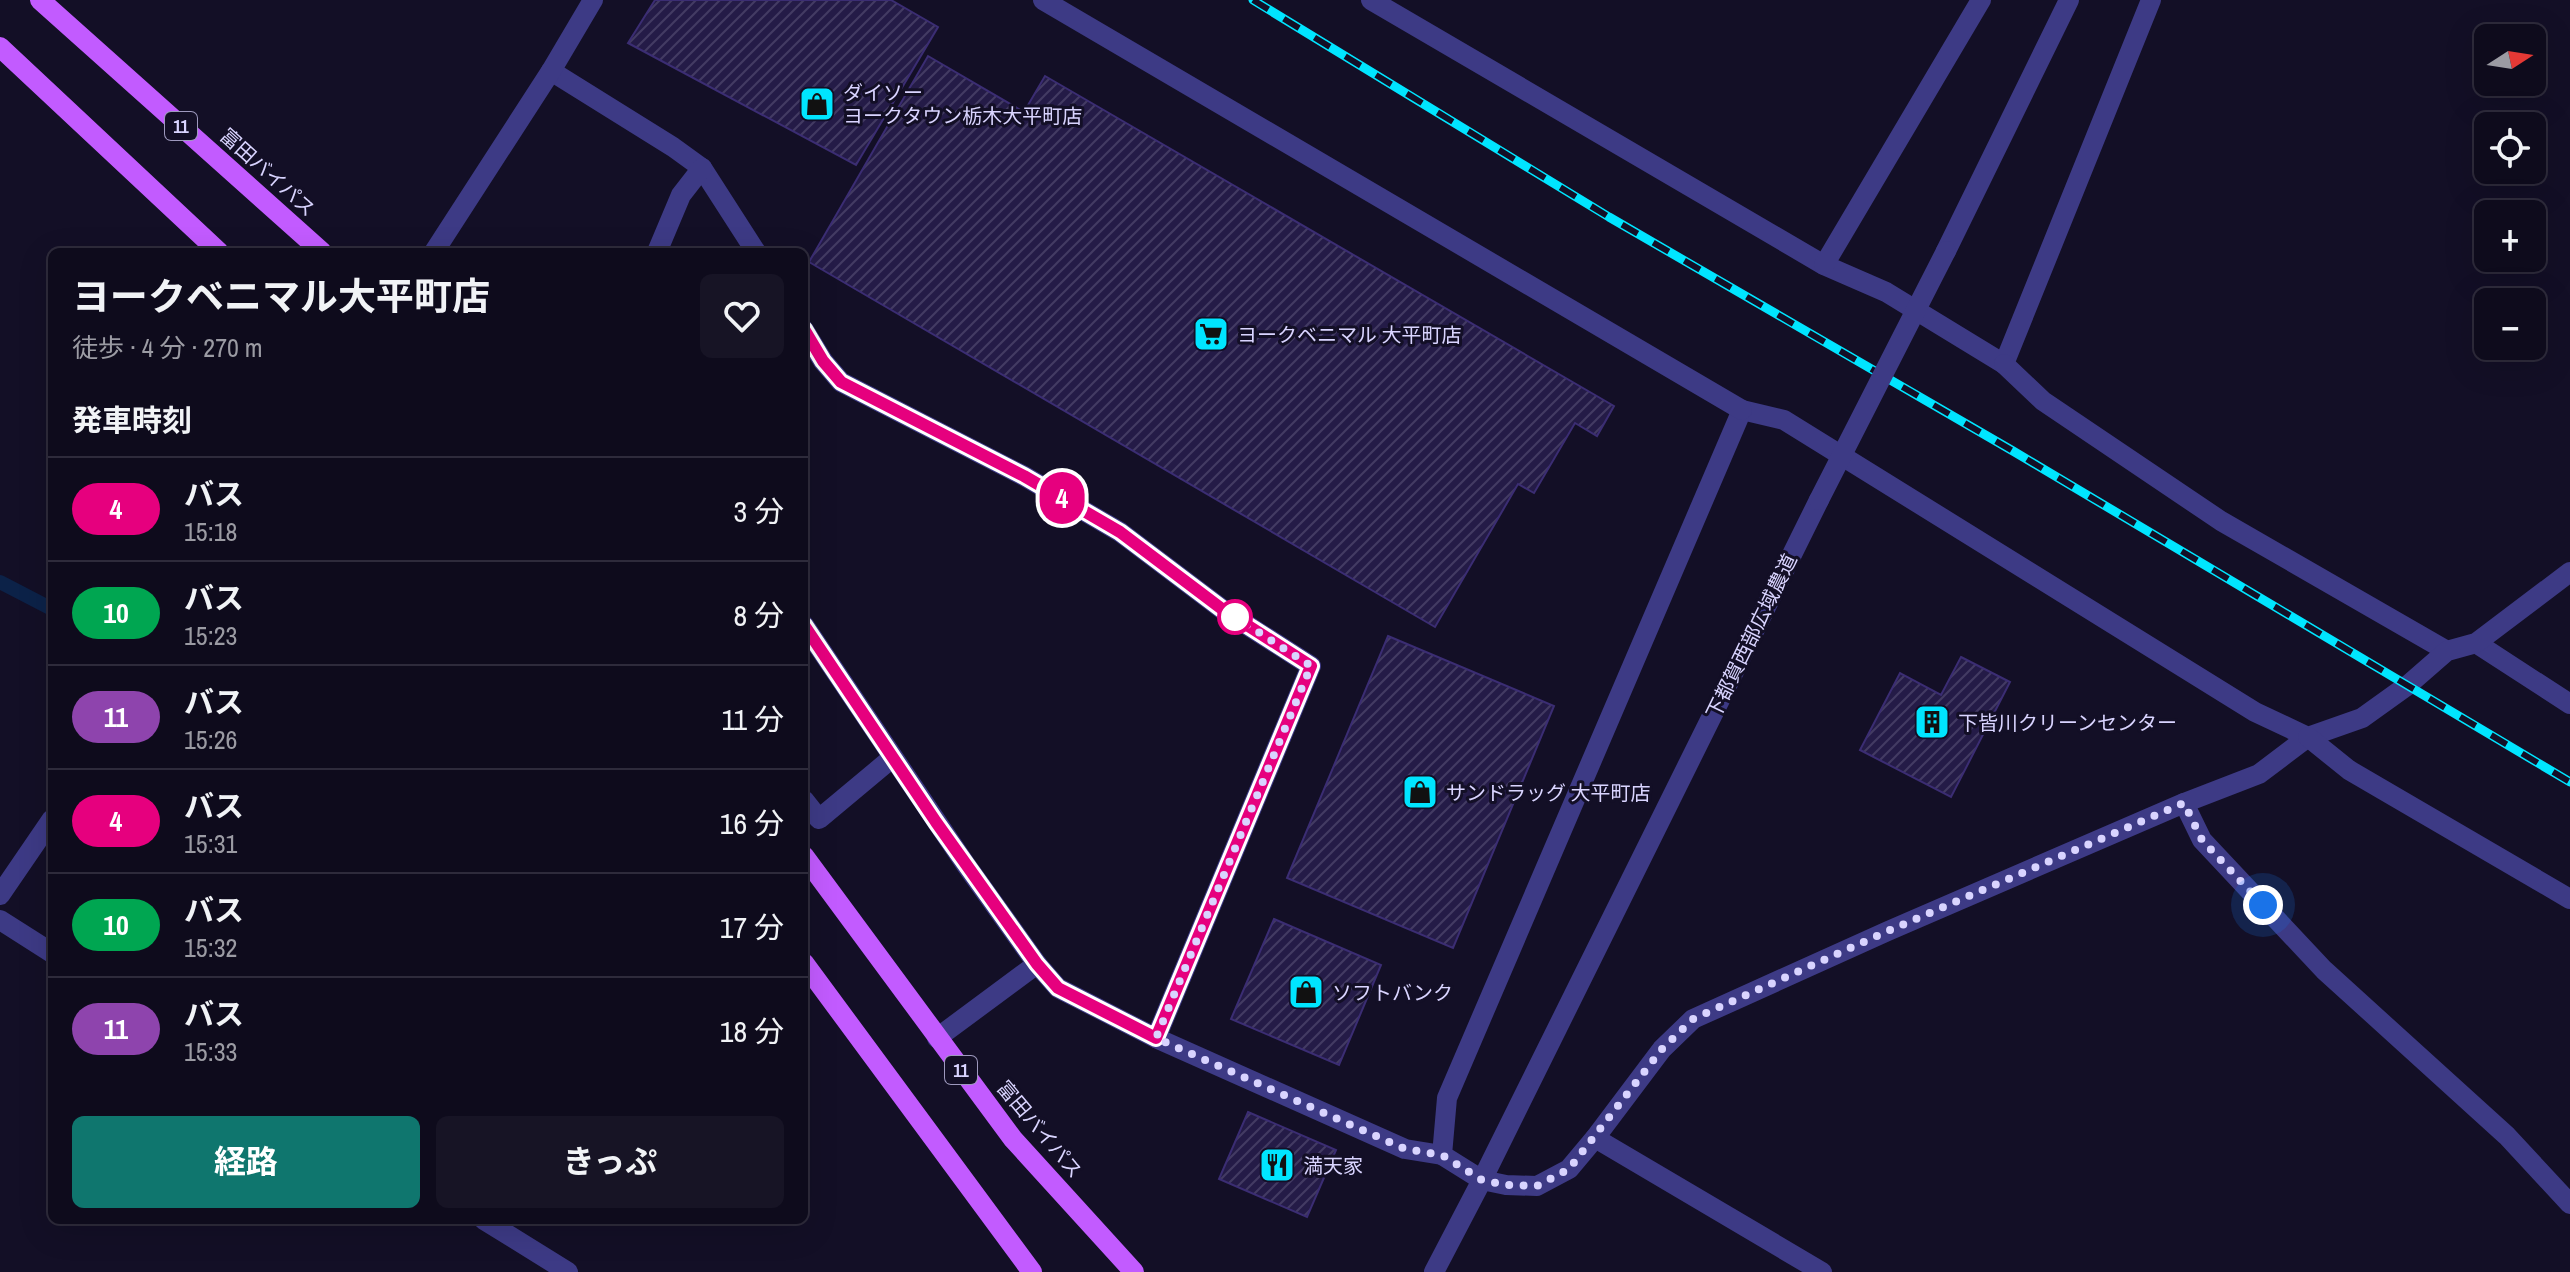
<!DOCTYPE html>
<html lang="ja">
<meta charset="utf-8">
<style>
:root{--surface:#0e0b1c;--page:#171425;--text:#f1f3f6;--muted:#9b9ba3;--line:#2e2b3b;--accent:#0f766e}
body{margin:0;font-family:"Archivo Narrow","Noto Sans JP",sans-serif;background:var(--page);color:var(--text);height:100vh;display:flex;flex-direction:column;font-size:30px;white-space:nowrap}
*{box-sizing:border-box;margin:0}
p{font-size:26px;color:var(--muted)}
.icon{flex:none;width:44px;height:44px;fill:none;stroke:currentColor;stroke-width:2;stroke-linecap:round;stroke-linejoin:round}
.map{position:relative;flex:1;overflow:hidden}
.details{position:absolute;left:48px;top:248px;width:760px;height:976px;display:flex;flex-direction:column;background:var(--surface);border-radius:12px;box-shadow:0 8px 32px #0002,0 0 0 2px var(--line)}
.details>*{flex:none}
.badge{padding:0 16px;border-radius:26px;font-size:28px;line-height:52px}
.needle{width:52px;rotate:78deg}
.tools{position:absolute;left:2474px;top:24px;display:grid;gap:16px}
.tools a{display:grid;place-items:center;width:72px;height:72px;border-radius:12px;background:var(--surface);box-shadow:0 8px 32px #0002,0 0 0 2px var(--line);font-size:40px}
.you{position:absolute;width:40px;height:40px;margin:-20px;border:6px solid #fff;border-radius:50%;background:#1a73e8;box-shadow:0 0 0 12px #1a73e833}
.map>.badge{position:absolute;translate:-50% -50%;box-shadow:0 0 0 4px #fff}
h2{padding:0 24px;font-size:30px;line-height:72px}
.round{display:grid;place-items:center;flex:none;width:84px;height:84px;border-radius:12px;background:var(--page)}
.summary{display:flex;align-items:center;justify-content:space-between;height:136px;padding:0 24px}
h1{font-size:38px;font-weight:700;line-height:60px}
.action{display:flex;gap:16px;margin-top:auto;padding:16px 24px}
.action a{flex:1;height:92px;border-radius:12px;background:var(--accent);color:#fff;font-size:32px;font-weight:700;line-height:92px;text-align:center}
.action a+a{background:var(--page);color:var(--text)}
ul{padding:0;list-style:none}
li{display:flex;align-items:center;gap:24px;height:104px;padding:0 24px;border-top:2px solid var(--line)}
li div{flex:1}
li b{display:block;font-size:30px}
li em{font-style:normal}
li .badge{min-width:88px;font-weight:700;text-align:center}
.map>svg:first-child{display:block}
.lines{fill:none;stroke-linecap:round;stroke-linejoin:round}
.stream{stroke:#0c2248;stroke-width:14}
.building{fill:url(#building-hatch);stroke:#3b2d73;stroke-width:2}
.service{stroke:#3d3a85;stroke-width:20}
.minor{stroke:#3d3a85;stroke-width:20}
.tertiary{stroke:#3d3a85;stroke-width:20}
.primary{stroke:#c25bff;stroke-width:20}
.rail-casing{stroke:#00e5ff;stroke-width:9}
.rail{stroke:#130f26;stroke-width:6;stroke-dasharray:18;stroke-linecap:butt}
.tertiary-bridge{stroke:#3d3a85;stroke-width:20}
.line-casing{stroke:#fff;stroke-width:18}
.line{stroke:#e6007e;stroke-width:12}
.walk{stroke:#d9d4ff;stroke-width:8;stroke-dasharray:0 14.4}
.stop-dot{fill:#fff;stroke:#e6007e;stroke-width:4}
.labels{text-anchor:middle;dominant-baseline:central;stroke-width:6;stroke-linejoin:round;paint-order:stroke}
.shield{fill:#130f26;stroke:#9e99be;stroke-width:2}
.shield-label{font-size:18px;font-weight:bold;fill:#d9d4ff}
.poi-label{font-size:20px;fill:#d9d4ff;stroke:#130f26;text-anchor:start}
.street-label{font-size:20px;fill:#d9d4ff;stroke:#130f26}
</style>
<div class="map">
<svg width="2570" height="1272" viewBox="0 0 2570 1272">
<defs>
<pattern id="building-hatch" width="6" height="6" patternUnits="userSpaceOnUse" patternTransform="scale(2)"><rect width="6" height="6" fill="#241b47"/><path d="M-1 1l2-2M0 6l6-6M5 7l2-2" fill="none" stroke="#433b63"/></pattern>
</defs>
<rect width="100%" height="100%" fill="#130f26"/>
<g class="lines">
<!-- stream -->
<path class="stream" d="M0 582 52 609"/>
</g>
<!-- building -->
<g class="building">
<path d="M655 0H891L938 27 856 165 628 43Z"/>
<path d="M928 56 1024 112 1045 76 1614 406 1597 436 1575 423 1534 493 1518 484 1435 627 809 262Z"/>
<path d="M1388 636 1554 706 1453 948 1287 878Z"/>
<path d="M1961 657 2010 682 1951 797 1860 750 1900 673 1941 695Z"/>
<path d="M1274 919 1381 965 1339 1065 1231 1019Z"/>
<path d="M1248 1112 1336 1150 1307 1217 1219 1179Z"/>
</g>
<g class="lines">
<!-- service -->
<g class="service">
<path d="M1371 0 1824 265 1886 292 2004 364 2151 0"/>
<path d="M551 71 673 147 702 168 756 252"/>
<path d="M657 252 681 195 702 168"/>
<path d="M1824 265 1981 0"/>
<path d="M804 330 823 361 841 382 1024 476 1120 532 1222 609 1311 666 1156 1038"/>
<path d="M804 625 966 865 1037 964 1058 988 1156 1038 1405 1149 1442 1155"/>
<path d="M804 800 819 819 892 758"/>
<path d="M2184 803 2202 840 2324 970 2507 1136 2570 1204"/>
<path d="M937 1038 1037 964"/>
</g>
<!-- minor -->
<g class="minor">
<path d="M2004 364 2043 401 2221 521 2447 651"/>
<path d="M2476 643 2570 704"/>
<path d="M2308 737 2255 712 1784 420 1742 410 1447 1098 1442 1155 1482 1180 1506 1185 1537 1186 1569 1169 1595 1138 1662 1049 1693 1019 1888 931 2184 803 2259 774 2308 737 2362 718 2408 685 2447 651 2476 643 2570 572"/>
<path d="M1595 1138 1822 1272"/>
</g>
<!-- tertiary -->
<g class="tertiary">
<path d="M1043 0 1742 410"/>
<path d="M1946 251 2069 0"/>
<path d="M434 252 551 71 593 0"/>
<path d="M2308 737 2349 770 2570 899"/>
<path d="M0 895 52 819"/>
<path d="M0 920 52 953"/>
<path d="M484 1220 568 1272"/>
<path d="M1434 1272 1482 1180 1819 500"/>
</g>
<!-- primary -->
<g class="primary">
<path d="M40 0 322 252"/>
<path d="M0 47 219 252"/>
<path d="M804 856 1013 1139 1134 1272"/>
<path d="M804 963 1032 1272"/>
</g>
<defs>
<path id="rail" d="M1253 0 1609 217 2013 451 2570 782"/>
</defs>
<!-- rail casing -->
<use href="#rail" class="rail-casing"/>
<!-- rail -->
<use href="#rail" class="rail"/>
<!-- tertiary-bridge -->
<path class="tertiary-bridge" d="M1819 500 1946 251"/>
</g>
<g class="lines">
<defs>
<path id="line" d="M804 329 823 361 841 382 1024 476 1120 532 1222 609 1311 666 1156 1038 1058 988 1037 964 936 822 804 625"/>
</defs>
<!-- line casing -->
<use href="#line" class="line-casing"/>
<!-- line -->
<use href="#line" class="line"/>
<!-- walk -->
<path class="walk" d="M1235 617 1311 666 1156 1038 1405 1149 1442 1155 1482 1180 1506 1185 1537 1186 1569 1169 1662 1049 1693 1019 1888 931 2184 803 2202 840 2263 905"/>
</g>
<!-- icons -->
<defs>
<symbol id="shop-square" viewBox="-11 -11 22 22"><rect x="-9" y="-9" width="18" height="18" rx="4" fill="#00e5ff" stroke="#130f26"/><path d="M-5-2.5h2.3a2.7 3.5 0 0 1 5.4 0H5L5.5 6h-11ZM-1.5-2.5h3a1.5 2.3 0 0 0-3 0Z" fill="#111"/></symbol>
<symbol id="supermarket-square" viewBox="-11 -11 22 22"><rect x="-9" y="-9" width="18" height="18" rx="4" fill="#00e5ff" stroke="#130f26"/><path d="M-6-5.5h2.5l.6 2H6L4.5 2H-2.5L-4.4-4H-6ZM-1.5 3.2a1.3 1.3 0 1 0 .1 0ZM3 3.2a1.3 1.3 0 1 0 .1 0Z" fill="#111"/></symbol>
<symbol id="building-square" viewBox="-11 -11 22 22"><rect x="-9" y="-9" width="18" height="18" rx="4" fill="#00e5ff" stroke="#130f26"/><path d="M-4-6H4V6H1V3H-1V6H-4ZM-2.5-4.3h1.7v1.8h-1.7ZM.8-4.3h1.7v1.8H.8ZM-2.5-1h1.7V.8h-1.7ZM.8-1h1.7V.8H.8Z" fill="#111"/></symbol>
<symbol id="restaurant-square" viewBox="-11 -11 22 22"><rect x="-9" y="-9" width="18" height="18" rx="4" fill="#00e5ff" stroke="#130f26"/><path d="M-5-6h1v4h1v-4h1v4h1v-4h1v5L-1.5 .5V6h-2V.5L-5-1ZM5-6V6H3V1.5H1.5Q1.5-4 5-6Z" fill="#111"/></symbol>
</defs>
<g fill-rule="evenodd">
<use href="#shop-square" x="797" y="84" width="40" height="40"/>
<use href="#supermarket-square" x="1191" y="314" width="40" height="40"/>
<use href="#building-square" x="1912" y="702" width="40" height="40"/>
<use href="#shop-square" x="1400" y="772" width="40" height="40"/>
<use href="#shop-square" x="1286" y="972" width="40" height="40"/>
<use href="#restaurant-square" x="1257" y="1145" width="40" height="40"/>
</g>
<!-- markers -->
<circle class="stop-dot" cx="1235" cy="617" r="16"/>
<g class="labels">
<!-- shield labels -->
<g class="shield">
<rect x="165" y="112" width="32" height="28" rx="6"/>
<rect x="945" y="1056" width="32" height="28" rx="6"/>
</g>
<g class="shield-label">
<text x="181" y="126">11</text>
<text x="961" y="1070">11</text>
</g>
<!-- poi labels -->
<g class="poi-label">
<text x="843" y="92">ダイソー<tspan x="843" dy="23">ヨークタウン栃木大平町店</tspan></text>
<text x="1237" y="334">ヨークベニマル 大平町店</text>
<text x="1958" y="722">下皆川クリーンセンター</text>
<text x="1446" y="792">サンドラッグ 大平町店</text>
<text x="1332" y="992">ソフトバンク</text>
<text x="1303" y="1165">満天家</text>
</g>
<!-- street labels -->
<g class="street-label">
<text transform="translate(268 172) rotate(42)">富田バイパス</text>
<text transform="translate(1751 636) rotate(-64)">下都賀西部広域農道</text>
<text transform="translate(1040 1129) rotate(50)">富田バイパス</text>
</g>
</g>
</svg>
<div class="tools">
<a><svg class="needle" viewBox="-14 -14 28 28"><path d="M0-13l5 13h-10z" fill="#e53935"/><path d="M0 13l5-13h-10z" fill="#9b9ba3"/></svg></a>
<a><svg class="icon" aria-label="locate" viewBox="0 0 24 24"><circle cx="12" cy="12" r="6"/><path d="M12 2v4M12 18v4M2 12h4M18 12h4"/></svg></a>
<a>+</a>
<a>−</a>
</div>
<div class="you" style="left:2263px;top:905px"></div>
<b class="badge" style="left:1062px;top:498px;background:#e6007e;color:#fff">4</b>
<section class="details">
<div class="summary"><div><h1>ヨークベニマル大平町店</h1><p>徒歩 · 4 分 · 270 m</p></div><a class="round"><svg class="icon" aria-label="heart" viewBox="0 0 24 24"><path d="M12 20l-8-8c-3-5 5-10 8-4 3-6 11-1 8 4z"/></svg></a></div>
<h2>発車時刻</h2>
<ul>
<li><span class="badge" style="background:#e6007e;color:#fff">4</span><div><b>バス</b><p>15:18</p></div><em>3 分</em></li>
<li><span class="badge" style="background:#00a651;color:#fff">10</span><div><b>バス</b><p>15:23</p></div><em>8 分</em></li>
<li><span class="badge" style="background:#8e44ad;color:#fff">11</span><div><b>バス</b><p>15:26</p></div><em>11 分</em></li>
<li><span class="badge" style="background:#e6007e;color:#fff">4</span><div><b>バス</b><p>15:31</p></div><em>16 分</em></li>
<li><span class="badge" style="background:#00a651;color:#fff">10</span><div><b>バス</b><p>15:32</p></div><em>17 分</em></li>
<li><span class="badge" style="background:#8e44ad;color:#fff">11</span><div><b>バス</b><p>15:33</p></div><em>18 分</em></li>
</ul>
<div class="action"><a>経路</a><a>きっぷ</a></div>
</section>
</div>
